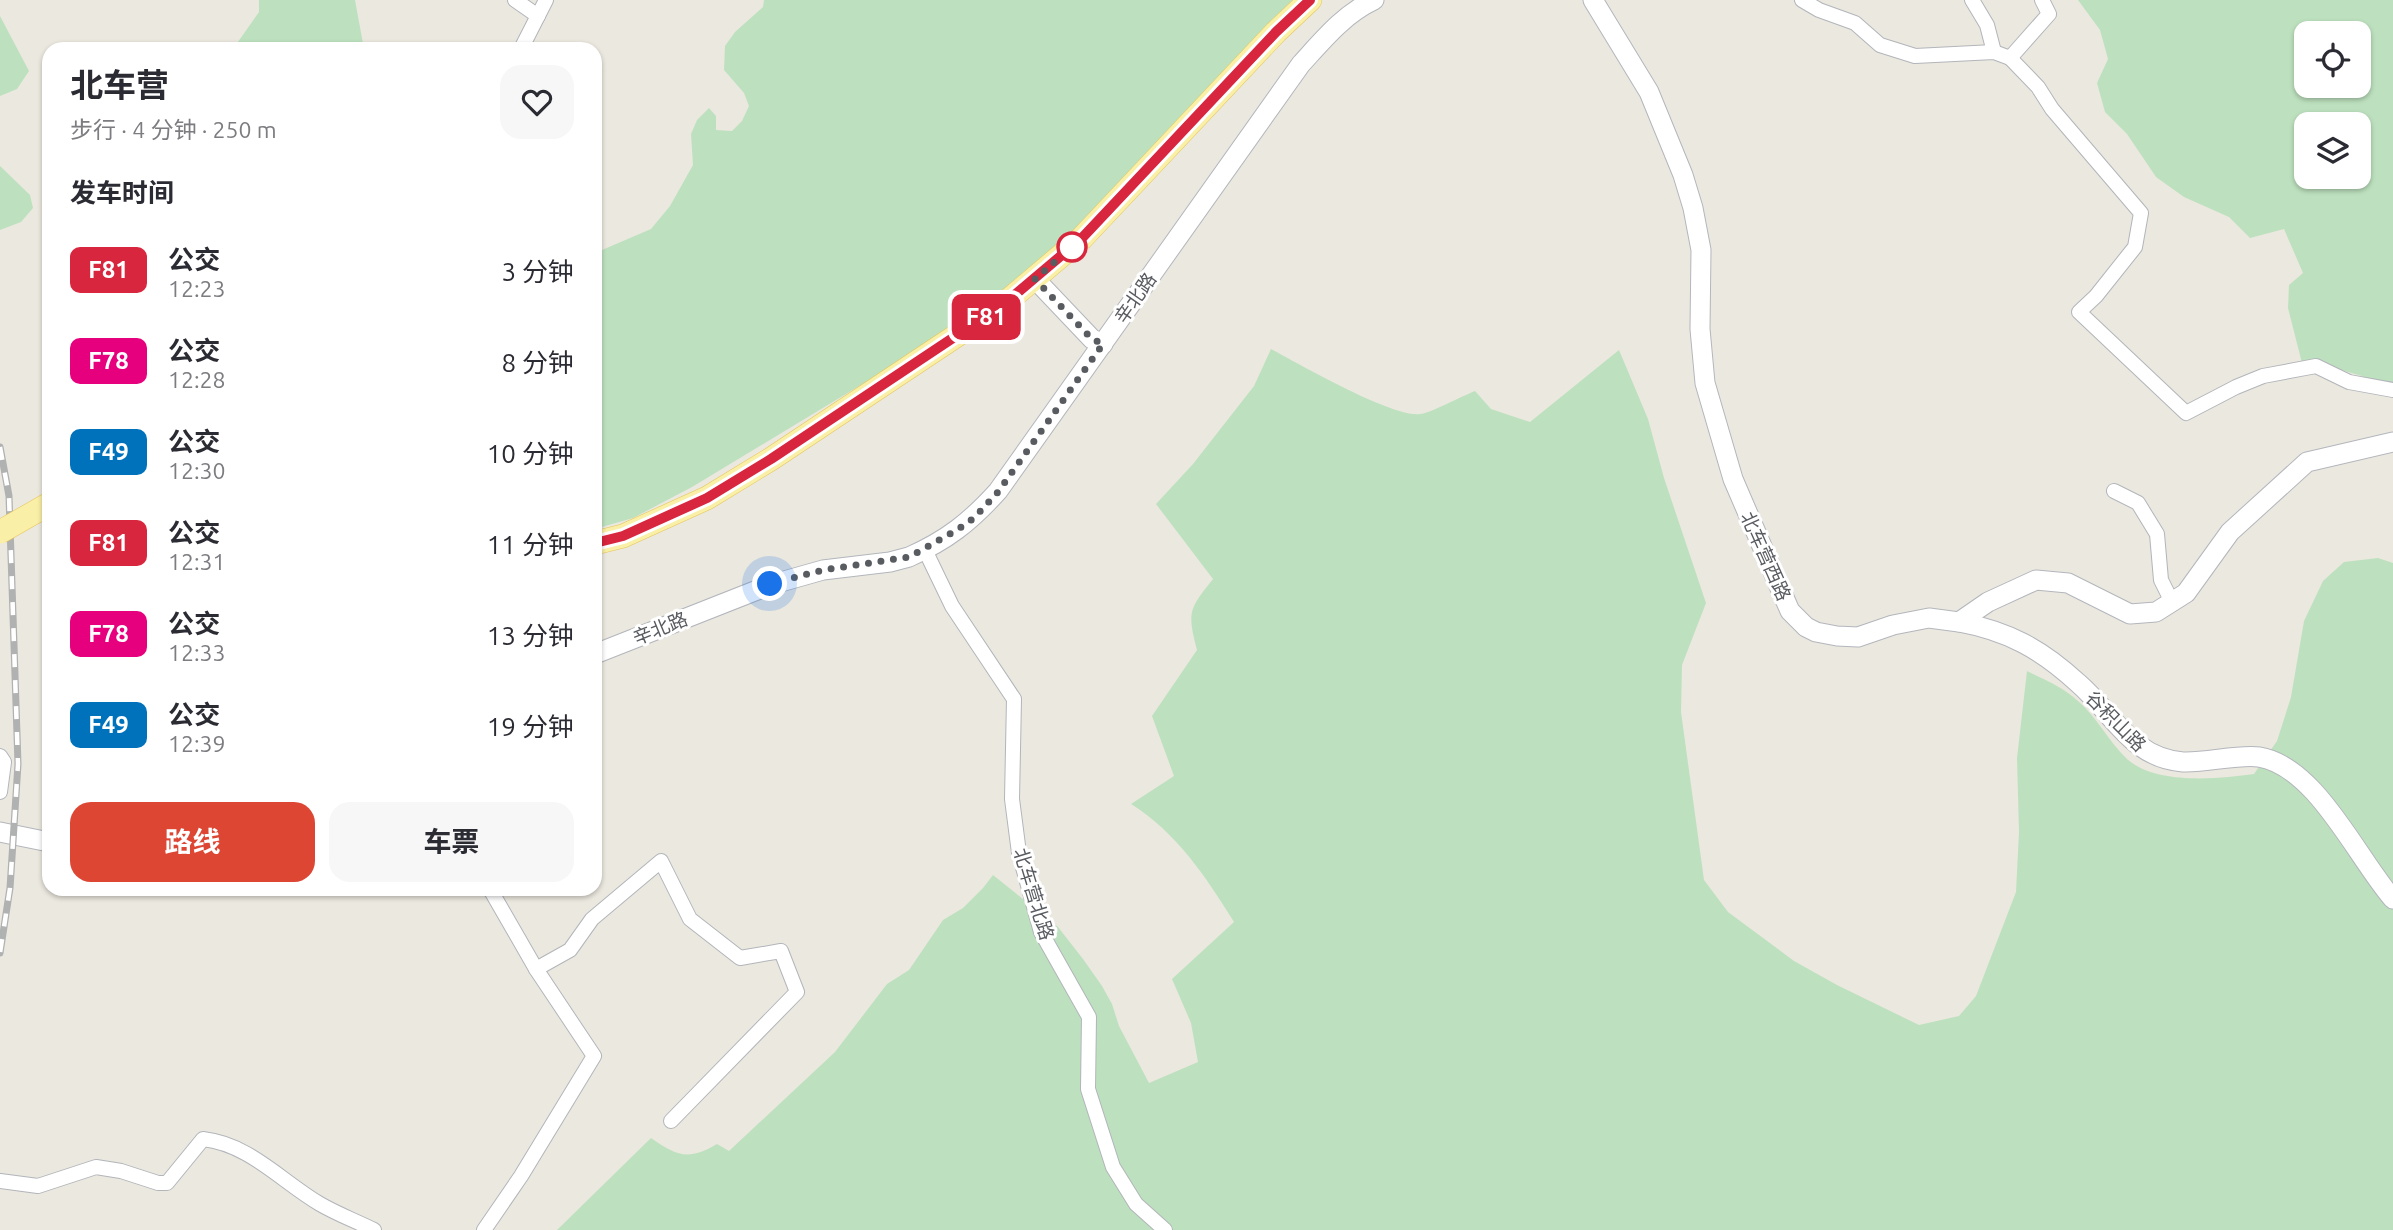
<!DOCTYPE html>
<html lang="zh">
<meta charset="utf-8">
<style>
:root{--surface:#fff;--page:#f7f7f7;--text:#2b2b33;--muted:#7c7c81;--accent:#dd4633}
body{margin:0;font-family:Ubuntu,"Noto Sans SC",sans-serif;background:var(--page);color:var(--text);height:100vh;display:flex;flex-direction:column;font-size:26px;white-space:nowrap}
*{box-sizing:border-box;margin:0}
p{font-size:23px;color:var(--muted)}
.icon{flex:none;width:38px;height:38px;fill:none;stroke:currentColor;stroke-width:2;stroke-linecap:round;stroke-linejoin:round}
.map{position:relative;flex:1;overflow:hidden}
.drawer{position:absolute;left:42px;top:42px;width:560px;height:854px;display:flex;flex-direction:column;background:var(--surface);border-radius:21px;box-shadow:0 2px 5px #0004}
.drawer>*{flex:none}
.badge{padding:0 14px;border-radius:10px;font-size:24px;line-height:46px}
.controls{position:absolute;left:2294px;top:21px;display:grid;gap:14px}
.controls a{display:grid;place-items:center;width:77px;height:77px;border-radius:14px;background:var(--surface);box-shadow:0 2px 5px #0004;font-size:35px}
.you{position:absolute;width:35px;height:35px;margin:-18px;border:5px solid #fff;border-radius:50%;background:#1a73e8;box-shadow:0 0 0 10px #1a73e833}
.map>.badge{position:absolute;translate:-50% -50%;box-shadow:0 0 0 4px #fff}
h2{padding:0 28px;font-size:26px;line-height:63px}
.round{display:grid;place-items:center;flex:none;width:74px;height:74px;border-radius:21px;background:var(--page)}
.summary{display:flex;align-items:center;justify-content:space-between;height:119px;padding:0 28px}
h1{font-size:33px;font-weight:700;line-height:52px}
.cta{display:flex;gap:14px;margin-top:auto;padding:14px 28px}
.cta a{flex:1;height:80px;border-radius:21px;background:var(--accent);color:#fff;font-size:28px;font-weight:700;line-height:80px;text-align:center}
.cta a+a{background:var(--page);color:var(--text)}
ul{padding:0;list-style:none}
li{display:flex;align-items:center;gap:21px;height:91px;padding:0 28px}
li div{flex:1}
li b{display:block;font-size:26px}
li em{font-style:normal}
li .badge{min-width:77px;font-weight:700;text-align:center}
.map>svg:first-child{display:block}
.green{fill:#bde1be;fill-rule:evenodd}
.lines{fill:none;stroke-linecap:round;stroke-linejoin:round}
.street-casing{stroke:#b2b5ba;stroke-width:16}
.secondary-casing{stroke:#b3b6bc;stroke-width:21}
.primary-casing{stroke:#e7c55c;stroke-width:24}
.street{stroke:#fff;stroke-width:14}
.secondary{stroke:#fff;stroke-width:19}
.primary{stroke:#f9efa6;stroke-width:23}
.rail-casing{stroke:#b0b1b1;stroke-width:7}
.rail{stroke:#fff;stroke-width:4.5;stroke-dasharray:13;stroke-linecap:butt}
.primary-bridge-casing{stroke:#e7c55c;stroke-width:24;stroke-linecap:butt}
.primary-bridge{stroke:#f9efa6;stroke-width:23}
.line-casing{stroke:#fff;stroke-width:16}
.line{stroke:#d7263d;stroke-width:10}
.walk{stroke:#585b60;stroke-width:7;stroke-dasharray:0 12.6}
.stop-dot{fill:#fff;stroke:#d7263d;stroke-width:3.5}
.labels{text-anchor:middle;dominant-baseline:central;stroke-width:6;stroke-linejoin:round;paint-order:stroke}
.street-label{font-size:19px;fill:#585b60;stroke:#fff}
</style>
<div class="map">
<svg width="2393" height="1230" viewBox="0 0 2393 1230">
<rect width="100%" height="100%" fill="#ebe8df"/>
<!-- green -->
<g class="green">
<path d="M259 0H355L364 49H233L259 12Z"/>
<path d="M764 0H1296L1045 264 927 345 692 487 633 518 595 529V253L651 229 670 206 693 165 691 134 697 120 709 108 716 116V130L732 131 742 121 749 106 744 93 724 70 725 46 735 32 763 7Z"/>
<path d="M2078 0H2393V393L2362 376 2334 368 2304 371 2288 308 2289 285 2303 273 2284 229 2250 238 2229 217 2184 197 2156 177 2127 134 2105 112 2097 83 2108 59 2100 30ZM2306 33H2359V86H2306ZM2306 124H2359V177H2306Z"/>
<path d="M0 16 29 71 17 89 0 96Z"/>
<path d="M0 166 30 195 33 208 21 222 0 230Z"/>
<path d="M1271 349C1299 364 1393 418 1420 414 1431 413 1462 396 1475 391L1491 409 1530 422 1619 350 1648 419 1664 478 1706 603 1682 665 1681 712 1704 880 1728 912 1794 961 1837 985 1919 1025 1959 1016 1976 996 2016 892 2019 832 2017 758 2027 671C2045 680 2063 687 2078 701 2097 717 2109 742 2127 759 2156 785 2218 779 2254 774L2277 741 2291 697 2304 621 2323 581 2344 562 2378 558 2393 563V1230H557L651 1138C677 1156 688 1161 717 1144L729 1151 835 1052 887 984 909 970 943 920 963 908 983 888 993 875 1058 927 1083 959 1102 986 1112 1004 1119 1026 1149 1083 1198 1062 1191 1023 1172 979 1234 922C1206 877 1177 833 1131 804L1174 776 1152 716 1197 650C1187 612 1189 609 1213 579L1156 504 1193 464 1254 386Z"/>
</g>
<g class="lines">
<defs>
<g id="street">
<path d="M515 0 538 16"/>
<path d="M1802 0 1819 10 1855 23 1880 45 1915 56 1994 52 2010 58 2049 14 2042 0"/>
<path d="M1972 0 1987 25 1994 52"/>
<path d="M521 49 546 0"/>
<path d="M2010 58 2038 87 2052 109 2141 213 2135 247 2096 296 2079 312 2186 413 2236 387 2263 376 2316 366 2349 382 2393 390"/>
<path d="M2114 491 2138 503 2157 534 2161 580 2172 602"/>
<path d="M925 550 952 606 1014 699 1012 799 1019 853 1041 932 1089 1017 1088 1089 1113 1167 1136 1204 1165 1230"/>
<path d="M0 756 4 762 0 792"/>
<path d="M536 969 570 950 592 919 661 861 690 919 740 958 781 951 797 992 671 1121"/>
<path d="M0 1181 38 1186 96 1167 121 1171 158 1183H167L203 1139C249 1144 281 1181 320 1204 337 1214 356 1221 374 1230"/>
<path d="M484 1230 521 1176 594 1056 536 969 490 889"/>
</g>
<g id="secondary">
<path d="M1593 0 1649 92 1683 175 1693 208 1701 250 1700 329 1705 383 1733 479 1783 595 1790 611 1806 627 1816 632 1837 636 1858 637 1893 625 1929 618 1959 622 1988 602 2036 580 2068 583 2130 614 2156 612 2186 593 2230 532 2307 462 2393 442"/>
<path d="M1035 279 1092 339 1103 344"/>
<path d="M1959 622C2008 631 2041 649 2078 683 2114 714 2131 758 2183 762 2206 763 2239 754 2259 757 2316 766 2357 858 2393 899"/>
<path d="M595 654 770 585 823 570 890 562 909 557C947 540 970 522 998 491L1301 64C1323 40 1344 14 1374 0"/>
<path d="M0 832 49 842"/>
</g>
<path id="primary" d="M595 543 623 536 707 498 771 459 1004 304 1082 238 1276 32 1310 0"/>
</defs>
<!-- street casing -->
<use href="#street" class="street-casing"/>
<!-- secondary casing -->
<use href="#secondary" class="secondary-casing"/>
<!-- primary casing -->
<use href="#primary" class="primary-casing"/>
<!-- street -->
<use href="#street" class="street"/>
<!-- secondary -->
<use href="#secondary" class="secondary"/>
<!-- primary -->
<use href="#primary" class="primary"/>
<defs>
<path id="rail" d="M0 447 9 496 18 764 10 888 0 953"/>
</defs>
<!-- rail casing -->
<use href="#rail" class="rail-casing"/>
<!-- rail -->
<use href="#rail" class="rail"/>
<defs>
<path id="primary-bridge" d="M0 532 49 504"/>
</defs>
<!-- primary-bridge casing -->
<use href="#primary-bridge" class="primary-bridge-casing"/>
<!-- primary-bridge -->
<use href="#primary-bridge" class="primary-bridge"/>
</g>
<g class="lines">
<defs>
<path id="line" d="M595 543 623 536 707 498 771 459 1004 304 1082 238 1276 32 1310 0"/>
</defs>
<!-- line casing -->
<use href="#line" class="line-casing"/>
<!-- line -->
<use href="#line" class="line"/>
<!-- walk -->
<path class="walk" d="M770 584 823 570 909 557 957 530 974 518 998 492 1103 344 1092 339 1035 279 1072 247"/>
</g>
<!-- markers -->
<circle class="stop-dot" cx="1072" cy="247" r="14"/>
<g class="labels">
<!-- street labels -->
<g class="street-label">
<text transform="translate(1135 298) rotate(-55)">辛北路</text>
<text transform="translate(1766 556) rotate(66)">北车营西路</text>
<text transform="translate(660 628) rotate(-22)">辛北路</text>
<text transform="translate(2116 721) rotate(45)">谷积山路</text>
<text transform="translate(1034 894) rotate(73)">北车营北路</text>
</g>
</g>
</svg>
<div class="controls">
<a><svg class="icon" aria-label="locate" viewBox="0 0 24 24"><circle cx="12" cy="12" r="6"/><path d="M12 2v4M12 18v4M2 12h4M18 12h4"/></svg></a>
<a><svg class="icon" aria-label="layers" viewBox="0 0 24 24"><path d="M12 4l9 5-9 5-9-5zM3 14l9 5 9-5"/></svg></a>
</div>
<div class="you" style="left:770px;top:584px"></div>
<b class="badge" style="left:986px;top:317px;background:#d7263d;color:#fff">F81</b>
<section class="drawer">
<div class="summary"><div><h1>北车营</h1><p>步行 · 4 分钟 · 250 m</p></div><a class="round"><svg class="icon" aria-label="heart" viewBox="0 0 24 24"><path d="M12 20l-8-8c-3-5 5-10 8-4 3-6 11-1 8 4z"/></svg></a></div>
<h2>发车时间</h2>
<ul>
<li><span class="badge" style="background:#d7263d;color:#fff">F81</span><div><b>公交</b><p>12:23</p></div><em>3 分钟</em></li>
<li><span class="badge" style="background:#e6007e;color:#fff">F78</span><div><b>公交</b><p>12:28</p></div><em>8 分钟</em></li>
<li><span class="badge" style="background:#0072bc;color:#fff">F49</span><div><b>公交</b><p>12:30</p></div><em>10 分钟</em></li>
<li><span class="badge" style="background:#d7263d;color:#fff">F81</span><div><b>公交</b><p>12:31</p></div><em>11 分钟</em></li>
<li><span class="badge" style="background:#e6007e;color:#fff">F78</span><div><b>公交</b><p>12:33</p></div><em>13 分钟</em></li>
<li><span class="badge" style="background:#0072bc;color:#fff">F49</span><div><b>公交</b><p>12:39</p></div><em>19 分钟</em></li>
</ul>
<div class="cta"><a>路线</a><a>车票</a></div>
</section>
</div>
